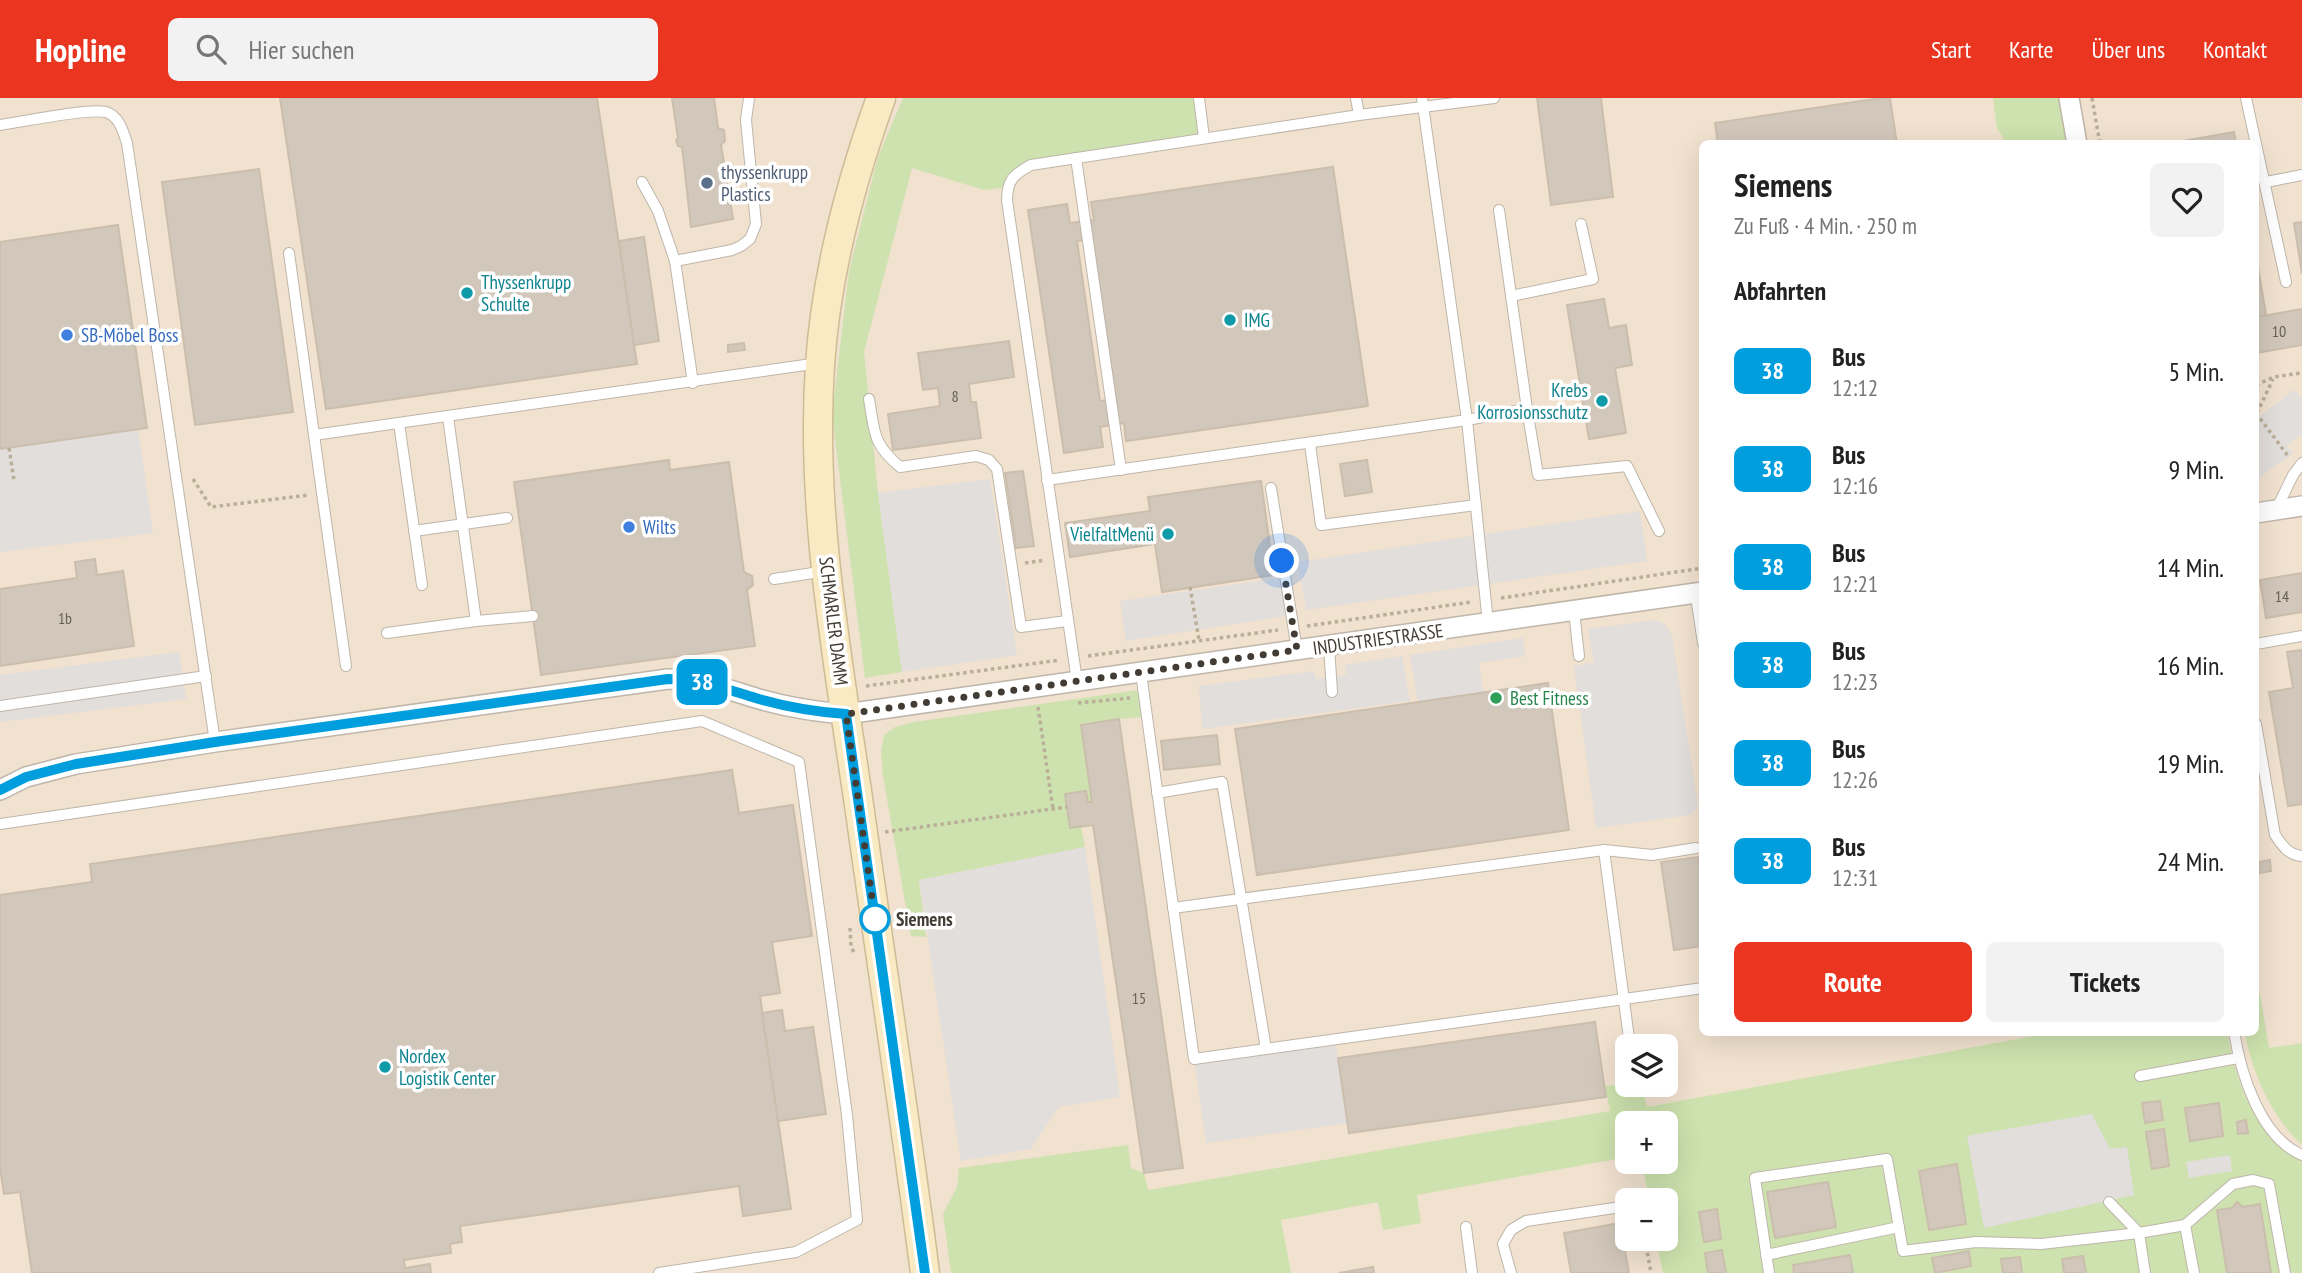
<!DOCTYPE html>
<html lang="de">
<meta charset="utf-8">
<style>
:root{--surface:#fff;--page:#f2f2f2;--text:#222;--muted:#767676;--accent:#ea3521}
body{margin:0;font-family:"PT Sans Narrow",sans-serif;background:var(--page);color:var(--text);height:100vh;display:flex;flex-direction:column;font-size:26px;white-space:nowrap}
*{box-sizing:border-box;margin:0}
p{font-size:23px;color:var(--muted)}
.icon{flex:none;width:38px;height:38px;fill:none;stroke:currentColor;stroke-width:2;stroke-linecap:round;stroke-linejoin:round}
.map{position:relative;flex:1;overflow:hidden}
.details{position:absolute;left:1699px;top:42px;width:560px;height:896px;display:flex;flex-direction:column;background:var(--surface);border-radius:10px;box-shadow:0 7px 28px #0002}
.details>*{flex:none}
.badge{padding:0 14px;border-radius:10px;font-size:24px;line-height:46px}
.tools{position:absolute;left:1615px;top:936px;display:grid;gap:14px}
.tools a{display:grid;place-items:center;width:63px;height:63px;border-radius:10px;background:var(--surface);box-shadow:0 7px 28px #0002;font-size:35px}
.you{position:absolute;width:35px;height:35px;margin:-18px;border:5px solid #fff;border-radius:50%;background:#1a73e8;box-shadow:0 0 0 10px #1a73e833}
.map>.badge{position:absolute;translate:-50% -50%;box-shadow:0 0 0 4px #fff}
h2{padding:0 35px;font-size:26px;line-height:63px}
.round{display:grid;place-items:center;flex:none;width:74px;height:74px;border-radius:10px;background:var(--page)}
.summary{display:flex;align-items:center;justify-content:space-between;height:119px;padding:0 35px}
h1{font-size:33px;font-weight:800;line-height:52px}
.button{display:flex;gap:14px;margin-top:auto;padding:14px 35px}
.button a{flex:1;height:80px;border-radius:10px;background:var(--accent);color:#fff;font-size:28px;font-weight:800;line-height:80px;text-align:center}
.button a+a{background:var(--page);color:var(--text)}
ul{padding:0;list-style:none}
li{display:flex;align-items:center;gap:21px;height:98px;padding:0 35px}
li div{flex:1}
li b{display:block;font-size:26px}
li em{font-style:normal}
li .badge{min-width:77px;font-weight:700;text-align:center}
header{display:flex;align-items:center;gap:42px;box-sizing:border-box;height:98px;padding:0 35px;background:var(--accent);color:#fff}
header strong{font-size:33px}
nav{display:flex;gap:38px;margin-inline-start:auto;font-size:24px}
.search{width:490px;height:63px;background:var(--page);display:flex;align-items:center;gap:18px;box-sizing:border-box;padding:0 24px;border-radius:10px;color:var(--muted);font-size:26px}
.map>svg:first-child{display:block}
.commercial{fill:#f1e1cf;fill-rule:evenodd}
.green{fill:#cde2ae}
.parking{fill:#e1dedb}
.building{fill:#d1c7ba;stroke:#cbbead;stroke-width:2;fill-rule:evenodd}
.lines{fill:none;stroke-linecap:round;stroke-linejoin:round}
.lane-casing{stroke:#beb6aa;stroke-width:12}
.street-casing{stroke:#beb6aa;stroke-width:22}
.secondary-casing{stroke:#cdbc96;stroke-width:31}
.path{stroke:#bbae99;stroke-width:3.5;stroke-dasharray:3.5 3.5;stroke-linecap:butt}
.lane{stroke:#fff;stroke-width:10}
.street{stroke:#fff;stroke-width:19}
.secondary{stroke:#faeac3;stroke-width:28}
.line-casing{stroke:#fff;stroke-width:16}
.line{stroke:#009edd;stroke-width:10}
.walk{stroke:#423c34;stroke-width:7;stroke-dasharray:0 12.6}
.service-dot{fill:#5c6f8a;stroke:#fff;stroke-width:2.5}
.culture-dot{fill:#0f9aa8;stroke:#fff;stroke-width:2.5}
.shop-dot{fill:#3f7fe0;stroke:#fff;stroke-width:2.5}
.leisure-dot{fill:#2e9e5b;stroke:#fff;stroke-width:2.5}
.stop-dot{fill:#fff;stroke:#009edd;stroke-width:3.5}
.labels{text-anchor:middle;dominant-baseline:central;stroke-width:7;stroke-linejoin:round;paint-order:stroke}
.number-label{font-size:16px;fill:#665f56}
.service-label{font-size:19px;fill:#4e5e75;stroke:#fff;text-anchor:start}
.culture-label{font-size:19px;fill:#0d838f;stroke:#fff;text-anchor:start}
.shop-label{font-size:19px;fill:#366cbe;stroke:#fff;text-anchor:start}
.street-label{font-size:19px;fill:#423c34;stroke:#fff}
.leisure-label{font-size:19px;fill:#27864d;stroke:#fff;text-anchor:start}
.stop-label{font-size:19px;font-weight:bold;fill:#423c34;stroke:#fff;text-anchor:start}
</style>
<header>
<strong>Hopline</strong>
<div class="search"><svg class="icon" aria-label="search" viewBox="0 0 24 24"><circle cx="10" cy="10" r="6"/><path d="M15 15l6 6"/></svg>Hier suchen</div>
<nav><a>Start</a><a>Karte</a><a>Über uns</a><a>Kontakt</a></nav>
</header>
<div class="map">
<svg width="2302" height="1175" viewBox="0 0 2302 1175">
<rect width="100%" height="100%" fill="#f0ece3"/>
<!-- commercial -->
<path class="commercial" d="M0 0H2302V1175H0ZM1703 46H2256V934H1703ZM1628 948H1666V987H1628ZM1628 1026H1666V1064H1628ZM1628 1102H1666V1141H1628Z"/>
<!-- green -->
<g class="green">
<path d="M903 0H1199L1204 40 1031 67 1007 89 984 92 912 70 864 254 878 395 902 574 865 580 832 317 849 173 878 59Z"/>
<path d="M1993 0H2061L2069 45H2006L1997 30Z"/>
<path d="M1138 592 1142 619 1119 621 1092 704H1088L1086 693 1065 696 1070 730 1081 729 1085 749 919 782 926 839 911 838 883 678 881 654 884 637 895 629 914 624Z"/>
<path d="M2260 896 2269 950 2302 945V1047C2272 1019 2252 975 2245 935L2256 934V897Z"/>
<path d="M2227 934C2237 987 2253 1035 2302 1064V1175H1663L1656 1141H1666V1102H1649L1642 1064H1666V1026H1628L1627 1059 1417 1097 1421 1125 1383 1132 1378 1104 1281 1122 1291 1175H951L943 1116 957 1089 959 1070 1128 1047 1131 1070 1144 1075 1148 1092 1610 1013 1605 988 1627 986 1642 987 1647 1009 2050 935Z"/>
</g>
<!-- parking -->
<g class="parking">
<path d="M2294 292 2302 301V336L2287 348 2294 355 2256 382V321Z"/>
<path d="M138 331 153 435 0 454V351Z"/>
<path d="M990 381 1017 557 902 574 878 395Z"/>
<path d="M1640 413 1647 463 1306 512 1298 464Z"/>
<path d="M1280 480 1286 518 1126 543 1120 503Z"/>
<path d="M1655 522 1665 526 1672 538 1698 709 1690 717 1596 730 1574 568 1594 564 1588 531Z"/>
<path d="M1523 540 1525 558 1479 565 1483 595 1418 604 1410 557Z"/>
<path d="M179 554 186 601 0 624V577Z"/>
<path d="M1402 558 1410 603 1202 631 1199 588 1314 573 1316 581 1346 577 1345 567Z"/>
<path d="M1085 749 1120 999 1059 1009 1031 1051 961 1063 919 782Z"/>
<path d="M1335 941 1348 1025 1206 1045 1194 961Z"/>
<path d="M2092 1016 2110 1051 2127 1049 2134 1097 1984 1130 1967 1038Z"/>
<path d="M2230 1057 2232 1073 2189 1080 2186 1064Z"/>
</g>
<!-- building -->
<g class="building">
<path d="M280 0H597L637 266 326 311Z"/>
<path d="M672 0H714L718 30 724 32 725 43 721 47 733 121 691 129 682 49 678 48 676 42 678 40Z"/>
<path d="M1537 0H1601L1613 99 1551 107Z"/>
<path d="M1881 0H1890L1897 46H1718L1715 25Z"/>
<path d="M2234 34 2236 46H2167Z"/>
<path d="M1333 69 1368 308 1126 343 1124 325 1100 329 1103 349 1064 355 1028 112 1067 106 1070 125 1094 122 1091 104ZM1092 141 1116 301 1100 303 1077 143Z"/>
<path d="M259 71 293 314 195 327 162 84Z"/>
<path d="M2302 124V176L2294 125Z"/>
<path d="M118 127 147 330 0 351V144Z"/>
<path d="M644 139 659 243 634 247 619 143Z"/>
<path d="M2256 157 2266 217 2256 219Z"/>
<path d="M1604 201 1609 230 1626 227 1632 267 1615 270 1626 335 1589 341 1567 207Z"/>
<path d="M2302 211V247L2256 255V219Z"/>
<path d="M1009 243 1014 279 969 286 971 304H976L981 340 893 352 888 316 940 308 938 290 923 292 918 255Z"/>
<path d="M744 245 745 252 728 254V247Z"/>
<path d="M669 362 670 372 729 364 744 474 752 478 753 487 747 492 755 548 541 577 514 384Z"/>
<path d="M1367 362 1372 394 1345 398 1340 366Z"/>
<path d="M1023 373 1034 448 1016 450 1005 375Z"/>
<path d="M1261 383 1274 477 1162 494 1155 446 1070 459 1065 425 1150 413 1148 399Z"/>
<path d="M95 461 97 477 123 473 134 548 0 568V491L77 480 75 464Z"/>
<path d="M2302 475V514L2266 520 2260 482Z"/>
<path d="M2302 552V706L2288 708 2269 594 2293 590 2287 554Z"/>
<path d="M1548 585 1569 732 1257 777 1235 631Z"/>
<path d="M1119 621 1183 1070 1144 1075 1093 727 1070 730 1065 696 1086 693 1088 704H1092L1081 627Z"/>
<path d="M1217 637 1220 666 1164 672 1161 643Z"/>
<path d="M732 672 739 715 793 707 812 838 772 844 780 895 760 898 791 1111 743 1118 739 1088 460 1128 462 1144 450 1146 451 1155 404 1162 405 1170 430 1166 431 1175H32L20 1094 4 1096 0 1070V797L92 784 90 766Z"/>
<path d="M1698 759 1703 795V848L1674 852 1661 764Z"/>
<path d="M2270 762 2271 773 2260 775 2259 764Z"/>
<path d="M782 912 785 933 813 929 826 1016 778 1023 762 915Z"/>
<path d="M1595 924 1606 999 1349 1035 1338 960Z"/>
<path d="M2160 1003 2163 1022 2145 1025 2142 1005Z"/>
<path d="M2219 1005 2223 1038 2190 1043 2185 1010Z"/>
<path d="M2246 1022 2248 1035 2238 1036 2237 1024Z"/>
<path d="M2164 1031 2169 1068 2152 1071 2146 1034Z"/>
<path d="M1957 1066 1966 1126 1929 1132 1919 1073Z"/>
<path d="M1828 1084 1836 1129 1775 1140 1767 1094Z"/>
<path d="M2237 1104 2243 1109 2260 1106 2271 1175H2227L2217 1112 2232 1110Z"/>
<path d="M1717 1111 1721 1141 1704 1144 1699 1114Z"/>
<path d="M1620 1125 1629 1175H1571L1564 1135Z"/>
<path d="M1722 1152 1726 1175H1708L1705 1155Z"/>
<path d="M1969 1153 1971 1168 1935 1175 1932 1160Z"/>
<path d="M1850 1157 1853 1175H1794L1793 1167Z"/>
<path d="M2083 1158 2086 1175H2064L2062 1161Z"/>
<path d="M2020 1159 2022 1175H2003L2001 1161Z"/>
<path d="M1373 1169 1374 1175H1339Z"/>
</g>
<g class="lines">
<defs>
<g id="lane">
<path d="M1199 0 1204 40"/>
<path d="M1356 0 1359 17"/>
<path d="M1422 0 1467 322 1527 311 1538 377 1627 368 1659 433"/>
<path d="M2246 0 2286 184"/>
<path d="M0 27C23 24 86 10 106 14 119 18 123 33 127 45L215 644"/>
<path d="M1076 60 1121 372"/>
<path d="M642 84 658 113 675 163 693 285"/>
<path d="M2266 84 2302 77"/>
<path d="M1499 112 1527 311"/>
<path d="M289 155 314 337 819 265"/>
<path d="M675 163 732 152 741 148 750 141 756 126 746 22 749 0"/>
<path d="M1511 198 1593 181 1581 126"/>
<path d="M869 301C875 335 872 345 900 369L976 358 989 362 997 371 1021 529 1067 523"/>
<path d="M399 325 422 487"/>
<path d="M314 337 346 568"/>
<path d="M1310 346 1321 427 1476 407"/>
<path d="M1047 382 1467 322 1488 525"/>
<path d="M1271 390 1297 552"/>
<path d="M2277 410 2293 377 2302 365"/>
<path d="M414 433 507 420"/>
<path d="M774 481 826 473"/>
<path d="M1697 505 1703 545"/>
<path d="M1574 513 1579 558"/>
<path d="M476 523 533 518"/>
<path d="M387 535 476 523 448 319"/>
<path d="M2256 546 2302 538"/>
<path d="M1329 548 1332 594"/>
<path d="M1141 575 1194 961 1703 890"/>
<path d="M1077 583 1007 102C1007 82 1014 76 1031 67L1359 17 1494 0"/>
<path d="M0 608 206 578"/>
<path d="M2256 626 2275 737C2282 747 2288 757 2302 758"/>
<path d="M1157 695 1222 684 1266 951"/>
<path d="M0 726 702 623 799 664 847 1017 857 1122 796 1154 659 1175"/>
<path d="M1604 752 1630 948"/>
<path d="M1173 810 1604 752 1652 757 1696 750"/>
<path d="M2234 934C2241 976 2260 1039 2302 1057"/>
<path d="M2140 978 2238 960"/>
<path d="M2109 1104 2139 1135 2145 1175"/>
<path d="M2185 1127 2194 1175"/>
<path d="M1466 1129 1472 1175"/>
<path d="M1766 1157 1899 1129"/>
<path d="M1511 1175 1503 1146 1511 1132 1526 1123 1628 1108"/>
<path d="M1769 1175 1755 1080 1887 1061 1903 1153 1976 1144 2041 1146 2139 1135 2185 1127 2233 1086 2253 1082 2269 1086 2285 1175"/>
</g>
<g id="street">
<path d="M2069 0 2077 46"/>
<path d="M2256 415 2302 408"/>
<path d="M0 692 26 679 76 666 215 644 668 581C700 581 729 592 759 601 787 609 817 614 846 616L1703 494"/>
</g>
<path id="secondary" d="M881 0C850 86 826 175 820 267 810 415 838 562 859 707 881 863 905 1019 925 1175"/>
</defs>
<!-- lane casing -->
<use href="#lane" class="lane-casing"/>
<!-- street casing -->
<use href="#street" class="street-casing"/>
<!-- secondary casing -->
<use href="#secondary" class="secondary-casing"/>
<!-- path -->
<g class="path">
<path d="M2092 0 2100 46"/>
<path d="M2256 287 2274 279 2302 275"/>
<path d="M2256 315 2288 358"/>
<path d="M2257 315 2273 281"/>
<path d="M9 350 14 382"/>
<path d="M193 381 211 409 309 397"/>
<path d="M1025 465 1045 462"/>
<path d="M1190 489 1199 542"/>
<path d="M1501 500 1703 470"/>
<path d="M1307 528 1472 504"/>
<path d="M1088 558 1278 532"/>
<path d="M866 588 1060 562"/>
<path d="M1078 605 1130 600"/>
<path d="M1038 609 1053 711"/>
<path d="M885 734 1067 709"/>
<path d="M850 830 851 848 855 857"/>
<path d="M1645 1141 1651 1175"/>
</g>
<!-- lane -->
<use href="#lane" class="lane"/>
<!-- street -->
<use href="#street" class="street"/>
<!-- secondary -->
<use href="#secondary" class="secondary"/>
</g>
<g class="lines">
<defs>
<path id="line" d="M0 692 26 679 76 666 215 644 668 581C700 581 729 592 759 601 787 609 817 614 846 616L925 1175"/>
</defs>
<!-- line casing -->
<use href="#line" class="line-casing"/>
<!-- line -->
<use href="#line" class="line"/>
<!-- walk -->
<path class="walk" d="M875 821 876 828 846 616 1297 552 1282 463"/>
</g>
<!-- markers -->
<circle class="service-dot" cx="707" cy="85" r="7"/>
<g class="culture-dot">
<circle cx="467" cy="195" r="7"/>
<circle cx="1230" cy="222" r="7"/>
<circle cx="1602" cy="303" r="7"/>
<circle cx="1168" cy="436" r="7"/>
<circle cx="385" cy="969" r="7"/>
</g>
<g class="shop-dot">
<circle cx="67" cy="237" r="7"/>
<circle cx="629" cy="429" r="7"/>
</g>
<circle class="leisure-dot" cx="1496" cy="600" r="7"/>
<circle class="stop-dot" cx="875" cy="821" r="14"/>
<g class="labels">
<!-- number labels -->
<g class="number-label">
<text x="2279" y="233">10</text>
<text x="955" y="298">8</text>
<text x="2282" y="498">14</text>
<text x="65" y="520">1b</text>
<text x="1139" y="900">15</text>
</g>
<!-- service labels -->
<g class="service-label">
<text x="721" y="74">thyssenkrupp<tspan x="721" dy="22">Plastics</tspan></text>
</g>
<!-- culture labels -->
<g class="culture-label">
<text x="481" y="184">Thyssenkrupp<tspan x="481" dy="22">Schulte</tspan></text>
<text x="1244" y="222">IMG</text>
<text x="1588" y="292" text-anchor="end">Krebs<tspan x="1588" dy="22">Korrosionsschutz</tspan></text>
<text x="1154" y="436" text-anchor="end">VielfaltMenü</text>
<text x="399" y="958">Nordex<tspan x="399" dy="22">Logistik Center</tspan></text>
</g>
<!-- shop labels -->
<g class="shop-label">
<text x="81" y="237">SB-Möbel Boss</text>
<text x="643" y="429">Wilts</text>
</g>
<!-- street labels -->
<g class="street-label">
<text transform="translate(834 523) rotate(83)">SCHMARLER DAMM</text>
<text transform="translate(1378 541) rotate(-8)">INDUSTRIESTRASSE</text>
</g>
<!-- leisure labels -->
<g class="leisure-label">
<text x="1510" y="600">Best Fitness</text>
</g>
<!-- stop labels -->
<g class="stop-label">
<text x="896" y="821">Siemens</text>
</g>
</g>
</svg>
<div class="tools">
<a><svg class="icon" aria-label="layers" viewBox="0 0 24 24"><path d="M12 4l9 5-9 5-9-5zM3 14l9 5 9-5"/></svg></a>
<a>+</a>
<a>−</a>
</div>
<div class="you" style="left:1282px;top:463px"></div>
<b class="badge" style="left:702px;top:584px;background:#009edd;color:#fff">38</b>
<section class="details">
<div class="summary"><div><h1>Siemens</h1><p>Zu Fuß · 4 Min. · 250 m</p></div><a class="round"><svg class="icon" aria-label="heart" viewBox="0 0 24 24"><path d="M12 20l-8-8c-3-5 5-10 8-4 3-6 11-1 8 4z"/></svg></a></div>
<h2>Abfahrten</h2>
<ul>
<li><span class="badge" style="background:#009edd;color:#fff">38</span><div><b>Bus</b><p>12:12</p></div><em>5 Min.</em></li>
<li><span class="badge" style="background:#009edd;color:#fff">38</span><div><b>Bus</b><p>12:16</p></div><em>9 Min.</em></li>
<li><span class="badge" style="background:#009edd;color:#fff">38</span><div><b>Bus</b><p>12:21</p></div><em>14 Min.</em></li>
<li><span class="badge" style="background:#009edd;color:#fff">38</span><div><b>Bus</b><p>12:23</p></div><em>16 Min.</em></li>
<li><span class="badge" style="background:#009edd;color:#fff">38</span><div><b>Bus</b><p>12:26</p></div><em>19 Min.</em></li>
<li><span class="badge" style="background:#009edd;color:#fff">38</span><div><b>Bus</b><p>12:31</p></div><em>24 Min.</em></li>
</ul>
<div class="button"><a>Route</a><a>Tickets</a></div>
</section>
</div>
